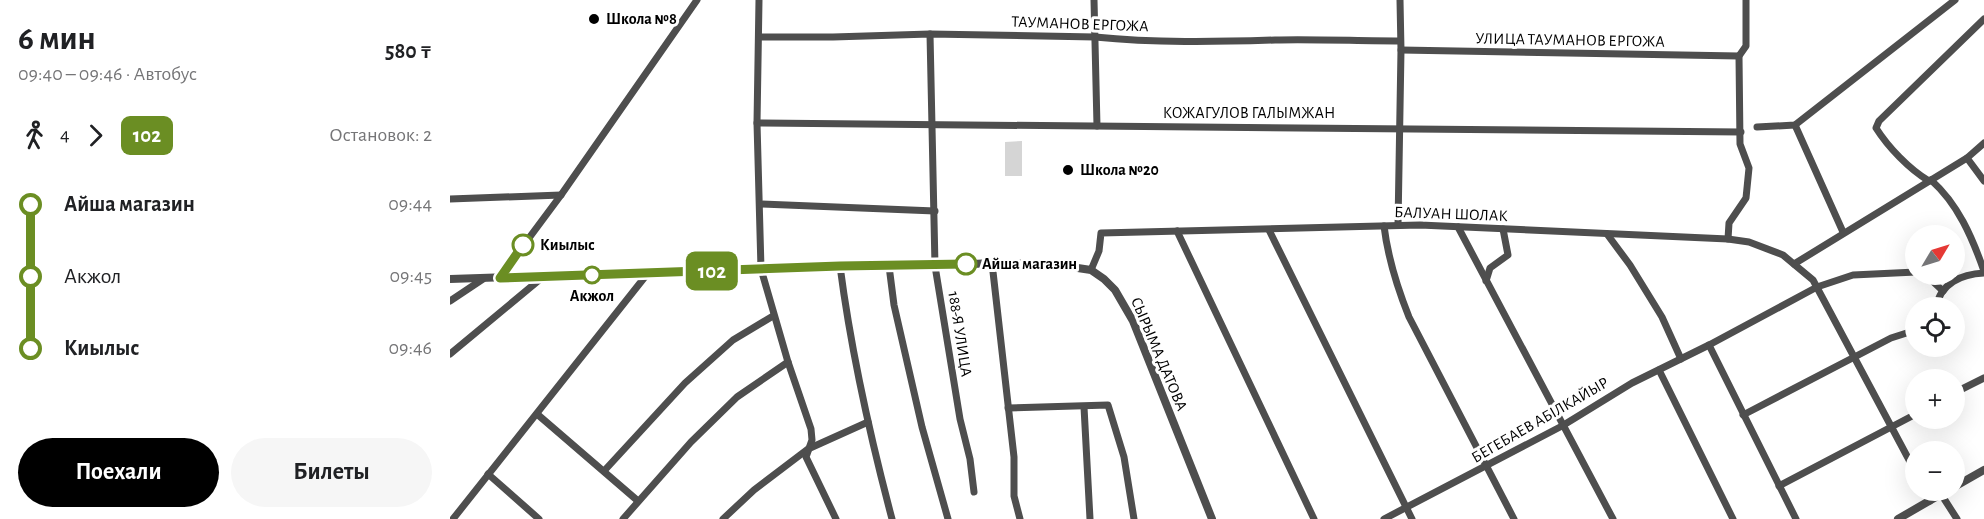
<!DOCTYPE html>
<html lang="ru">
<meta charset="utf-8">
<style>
:root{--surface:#fff;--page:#f6f6f6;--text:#202124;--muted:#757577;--accent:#000}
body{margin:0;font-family:"Alegreya Sans",sans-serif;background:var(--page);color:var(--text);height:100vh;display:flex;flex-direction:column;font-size:22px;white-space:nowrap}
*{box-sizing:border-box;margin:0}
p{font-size:20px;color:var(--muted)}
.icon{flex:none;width:33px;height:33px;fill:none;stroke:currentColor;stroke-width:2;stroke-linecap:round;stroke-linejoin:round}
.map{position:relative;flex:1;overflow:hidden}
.side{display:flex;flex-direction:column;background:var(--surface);width:450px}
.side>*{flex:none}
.badge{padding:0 12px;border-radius:9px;font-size:21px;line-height:39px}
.needle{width:39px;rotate:52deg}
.buttons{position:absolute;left:1455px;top:225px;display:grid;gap:12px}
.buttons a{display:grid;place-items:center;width:60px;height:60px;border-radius:50%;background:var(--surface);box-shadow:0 6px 24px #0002;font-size:30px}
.map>.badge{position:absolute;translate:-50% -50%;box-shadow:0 0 0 3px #fff}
.legs{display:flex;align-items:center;gap:9px;height:66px;padding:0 18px;font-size:20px}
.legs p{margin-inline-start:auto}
.head{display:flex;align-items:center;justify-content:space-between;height:102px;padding:0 18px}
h1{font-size:33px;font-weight:700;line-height:45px}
.button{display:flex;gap:12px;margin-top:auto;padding:12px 18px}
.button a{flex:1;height:69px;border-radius:36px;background:var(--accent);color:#fff;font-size:24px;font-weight:700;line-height:69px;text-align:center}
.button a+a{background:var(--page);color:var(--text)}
ul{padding:0 18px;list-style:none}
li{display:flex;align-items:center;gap:21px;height:72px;font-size:22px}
li i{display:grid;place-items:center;width:9px;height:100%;margin:0 8px;background:currentColor}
li i::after{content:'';width:15px;height:15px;margin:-8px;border:4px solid;border-radius:50%;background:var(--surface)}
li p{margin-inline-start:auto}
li:first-child i{background:linear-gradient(#0000 50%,currentColor 0)}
li:last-child i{background:linear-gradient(currentColor 50%,#0000 0)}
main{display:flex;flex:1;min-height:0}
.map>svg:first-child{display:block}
.green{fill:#d5d5d5}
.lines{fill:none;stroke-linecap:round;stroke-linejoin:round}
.minor{stroke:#4e4e4e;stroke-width:7}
.tertiary{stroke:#4e4e4e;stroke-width:8}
.line-1-casing{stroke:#fff;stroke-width:14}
.line-1{stroke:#6b8e23;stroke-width:9}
.poi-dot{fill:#000;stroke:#fff;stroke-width:2}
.stop-1-dot{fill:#fff;stroke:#6b8e23;stroke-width:3}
.labels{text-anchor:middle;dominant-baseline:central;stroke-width:6;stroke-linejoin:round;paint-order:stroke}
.poi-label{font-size:16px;font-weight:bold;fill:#000;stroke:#fff;text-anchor:start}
.street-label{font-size:16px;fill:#000;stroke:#fff}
.stop-label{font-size:16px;font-weight:bold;fill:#000;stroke:#fff;text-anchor:start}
</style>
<main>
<section class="side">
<div class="head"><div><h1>6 мин</h1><p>09:40 – 09:46 · Автобус</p></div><b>580 ₸</b></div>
<div class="legs"><svg class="icon" aria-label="walk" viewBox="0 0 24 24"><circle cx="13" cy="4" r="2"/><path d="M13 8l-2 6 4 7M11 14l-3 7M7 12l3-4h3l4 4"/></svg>4<svg class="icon" aria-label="forward" viewBox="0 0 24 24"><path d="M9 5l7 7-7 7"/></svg><b class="badge" style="background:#6b8e23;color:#fff">102</b><p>Остановок: 2</p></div>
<ul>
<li><i style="color:#6b8e23"></i><b>Айша магазин</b><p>09:44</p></li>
<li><i style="color:#6b8e23"></i><span>Акжол</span><p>09:45</p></li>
<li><i style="color:#6b8e23"></i><b>Киылыс</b><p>09:46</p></li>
</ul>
<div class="button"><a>Поехали</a><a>Билеты</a></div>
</section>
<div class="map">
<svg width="1534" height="519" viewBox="0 0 1534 519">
<rect width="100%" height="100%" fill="#fff"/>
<!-- green -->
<path class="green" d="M572 141V176H555V142Z"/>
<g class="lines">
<!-- minor -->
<g class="minor">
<path d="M309 0 307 123 311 269 338 362 361 429 362 440 356 457 386 519"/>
<path d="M644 0 647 126"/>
<path d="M480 34 485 266 510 419 520 459 524 492"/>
<path d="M310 37H383L480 34 645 37C705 43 765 42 825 40 866 39 908 41 950 41"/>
<path d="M951 50 1289 56"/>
<path d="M307 123 1291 132"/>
<path d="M1345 125 1393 232"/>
<path d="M1307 127 1345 125 1505 0"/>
<path d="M1517 158 1534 181"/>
<path d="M1481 180C1508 204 1522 237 1534 271"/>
<path d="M1479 181C1459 169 1438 147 1426 128L1429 121 1534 19"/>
<path d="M0 199 111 195"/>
<path d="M310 204 485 211"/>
<path d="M948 225 951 50 950 0"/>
<path d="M934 226C938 259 947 287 959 317L1064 519"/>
<path d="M1008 227 1163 519"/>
<path d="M819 230 962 519"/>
<path d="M727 231 864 519"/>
<path d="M1157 234 1180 265 1212 317 1231 359"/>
<path d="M1278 239 1279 223 1296 198 1299 168 1290 144 1289 56 1296 46V0"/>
<path d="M542 263 564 457V496L570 519"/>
<path d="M1344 264 1517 158 1534 143"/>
<path d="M390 266C401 351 420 436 442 519"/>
<path d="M439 266 444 305 472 427 498 519"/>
<path d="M641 270 649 251 651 233 970 225 1278 239 1299 242 1333 255 1363 280 1466 473"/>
<path d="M1475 274 1493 291"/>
<path d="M50 277 111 195 247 0"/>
<path d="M1036 281 1040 268 1058 255 1053 229"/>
<path d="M0 301 33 279"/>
<path d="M1486 308C1490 283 1512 274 1534 273"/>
<path d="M1259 345 1346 519"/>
<path d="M0 354 94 276"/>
<path d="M1209 370 1283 519"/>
<path d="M1504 393 1534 378"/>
<path d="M634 407 640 519"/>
<path d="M558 408 658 405 674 457 684 519"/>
<path d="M87 414 188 501"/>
<path d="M1293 415 1441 338 1466 330"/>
<path d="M154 471 235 383 283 340 323 316"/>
<path d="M38 474 89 519"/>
<path d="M1329 486 1466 414"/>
<path d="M1475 490 1480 501"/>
<path d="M1491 494 1507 519"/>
<path d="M3 519 198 273"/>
<path d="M173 519 241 442 287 397 338 362"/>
<path d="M273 519 304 490 358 449 418 422"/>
<path d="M934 519 1112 426 1182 383 1259 345 1367 287 1403 275 1466 272"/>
</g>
<!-- tertiary -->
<g class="tertiary">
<path d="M0 279 390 266H485L542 263 601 264 641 270 654 279 665 290 683 321 762 519"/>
<path d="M1504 487 1534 470"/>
<path d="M1448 519 1498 490"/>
</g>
</g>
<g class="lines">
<defs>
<path id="line-1" d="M73 245 50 278 390 266 516 264"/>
</defs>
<!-- line-1 casing -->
<use href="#line-1" class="line-1-casing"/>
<!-- line-1 -->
<use href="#line-1" class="line-1"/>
</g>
<!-- markers -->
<g class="poi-dot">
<circle cx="144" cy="19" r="6"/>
<circle cx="618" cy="170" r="6"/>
</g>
<g class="stop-1-dot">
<circle cx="73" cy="245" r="10"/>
<circle cx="516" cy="264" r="10"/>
<circle cx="142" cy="275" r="8"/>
</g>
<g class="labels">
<!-- poi labels -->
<g class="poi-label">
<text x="156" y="19">Школа №8</text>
<text x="630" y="170">Школа №20</text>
</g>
<!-- street labels -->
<g class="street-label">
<text transform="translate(630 24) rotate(2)">ТАУМАНОВ ЕРГОЖА</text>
<text transform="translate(1120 40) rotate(1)">УЛИЦА ТАУМАНОВ ЕРГОЖА</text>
<text x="799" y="113">КОЖАГУЛОВ ГАЛЫМЖАН</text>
<text transform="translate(1001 214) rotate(2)">БАЛУАН ШОЛАК</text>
<text transform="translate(510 334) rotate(81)">188-Я УЛИЦА</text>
<text transform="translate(709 354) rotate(67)">СЫРЫМА ДАТОВА</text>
<text transform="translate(1090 420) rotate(-30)">БЕГЕБАЕВ АБІЛКАЙЫР</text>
</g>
<!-- stop labels -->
<g class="stop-label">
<text x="90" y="245">Киылыс</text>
<text x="532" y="264">Айша магазин</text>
<text x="142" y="296" text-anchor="middle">Акжол</text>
</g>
</g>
</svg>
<div class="buttons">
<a><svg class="needle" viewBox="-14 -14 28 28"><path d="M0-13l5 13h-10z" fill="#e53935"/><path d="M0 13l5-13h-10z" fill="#757577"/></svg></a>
<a><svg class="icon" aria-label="locate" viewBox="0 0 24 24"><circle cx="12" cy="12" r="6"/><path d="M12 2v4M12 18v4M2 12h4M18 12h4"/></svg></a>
<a>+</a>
<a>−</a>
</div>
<b class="badge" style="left:262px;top:271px;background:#6b8e23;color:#fff">102</b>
</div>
</main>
